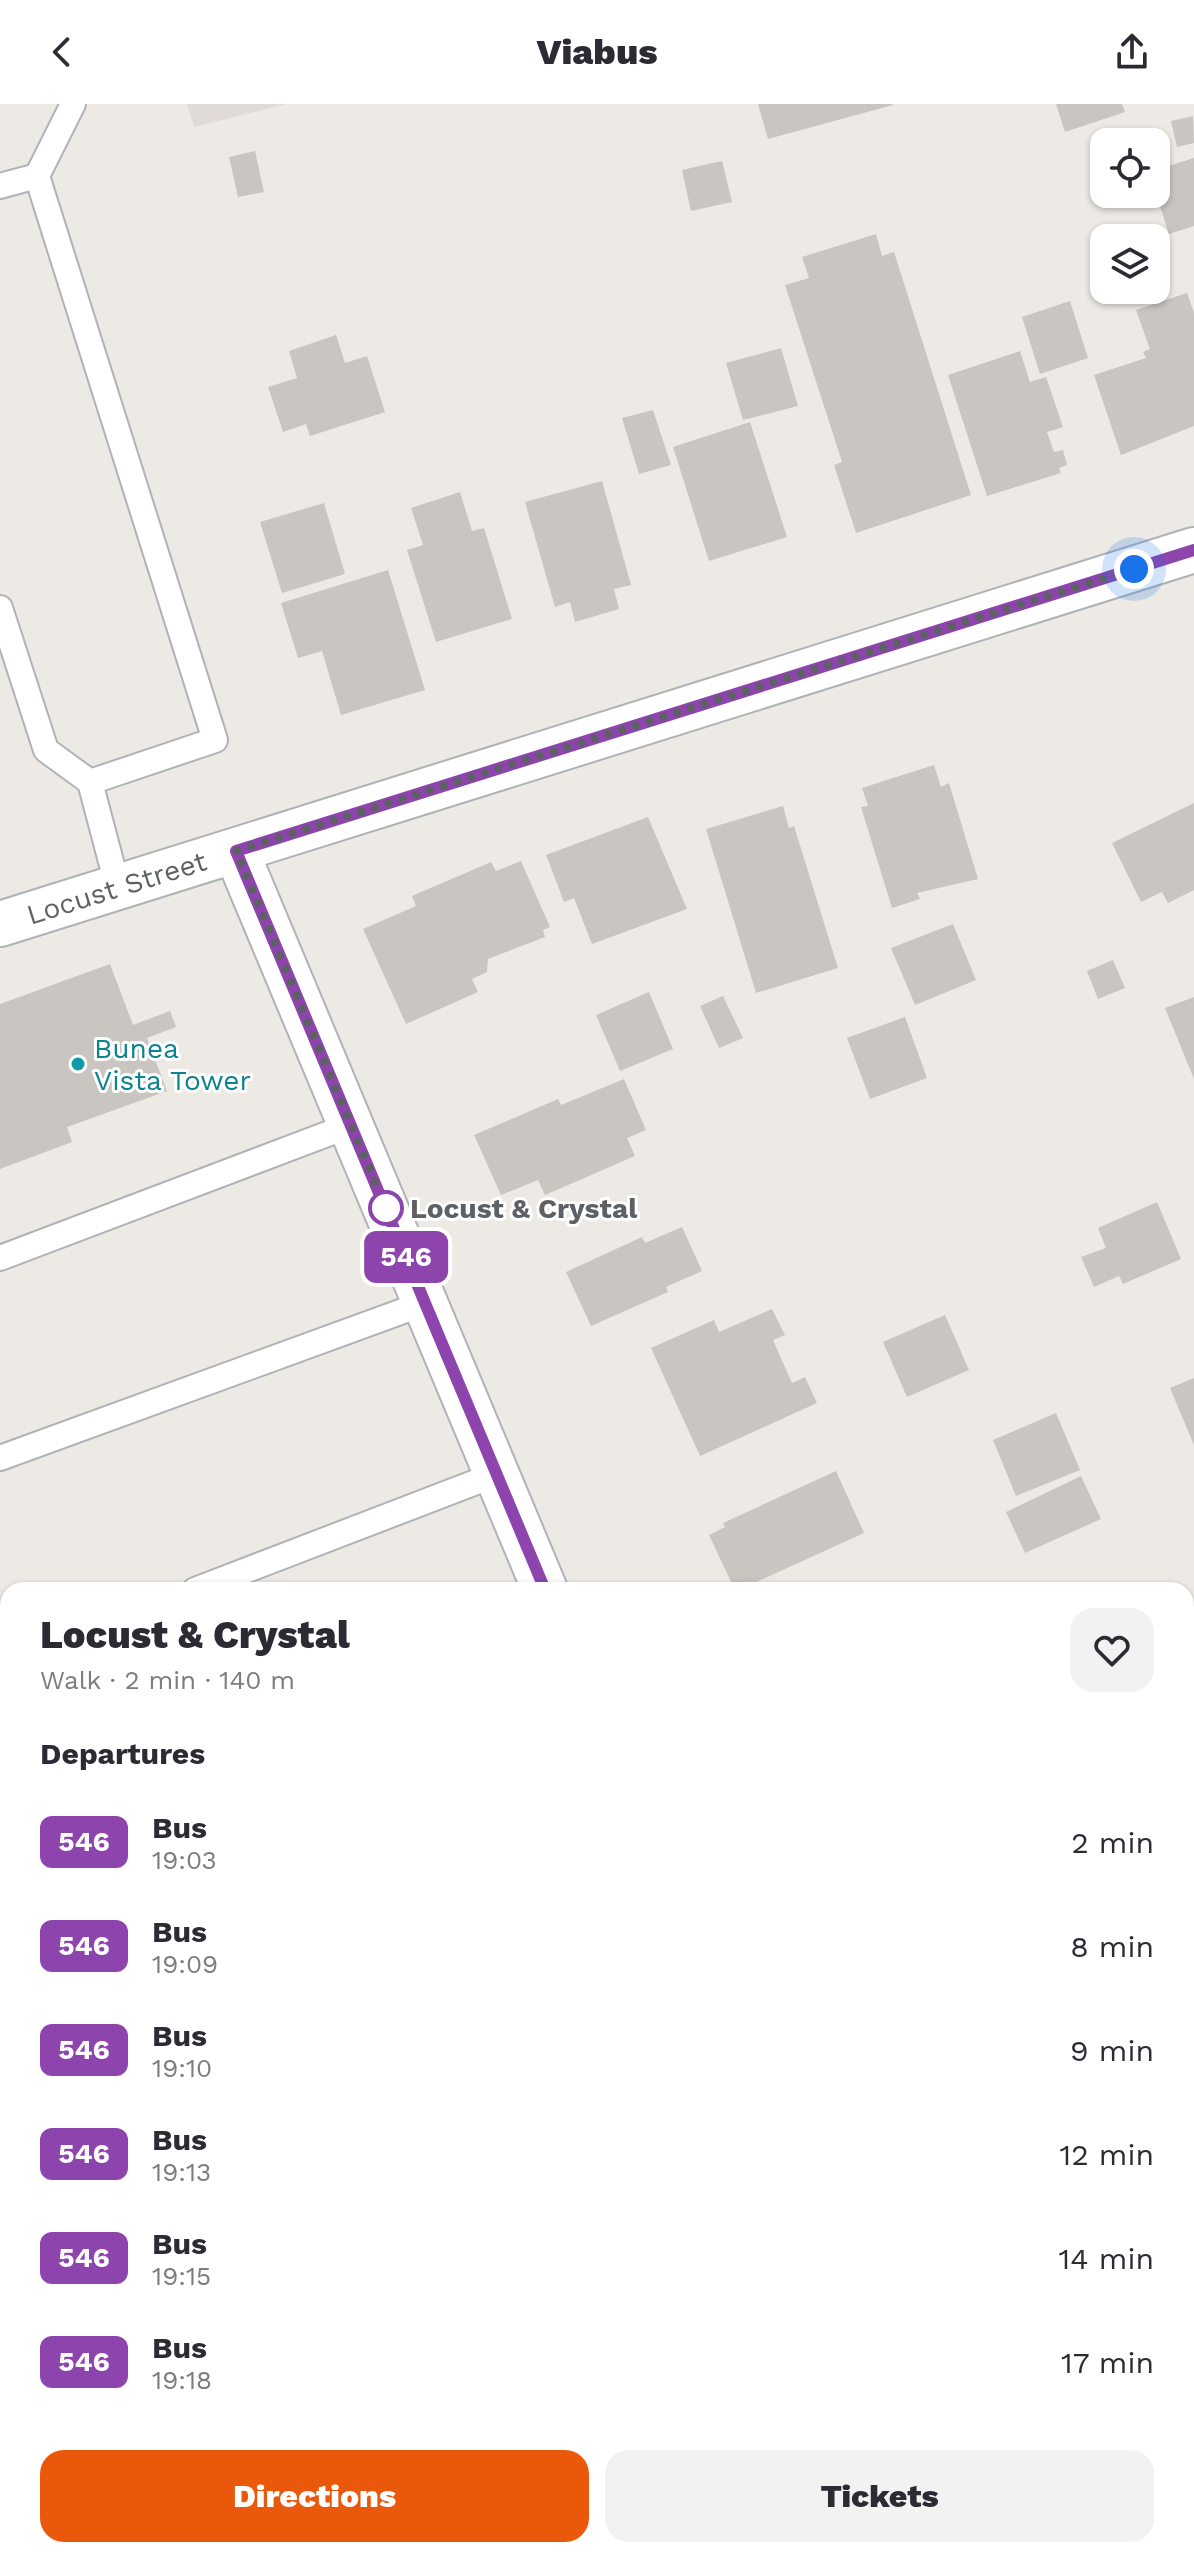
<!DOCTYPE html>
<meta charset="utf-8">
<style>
:root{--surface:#fff;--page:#f2f2f3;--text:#2b2b33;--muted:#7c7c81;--accent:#ea580c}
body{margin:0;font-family:"Work Sans",sans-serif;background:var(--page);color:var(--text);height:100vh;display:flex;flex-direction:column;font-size:30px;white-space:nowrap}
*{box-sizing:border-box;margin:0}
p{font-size:26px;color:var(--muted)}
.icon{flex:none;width:44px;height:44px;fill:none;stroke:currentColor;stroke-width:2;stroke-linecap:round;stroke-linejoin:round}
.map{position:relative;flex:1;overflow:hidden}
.side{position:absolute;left:0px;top:1478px;width:1194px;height:976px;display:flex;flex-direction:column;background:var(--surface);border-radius:24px 24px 0 0;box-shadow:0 2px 6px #0004}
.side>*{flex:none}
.badge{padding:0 16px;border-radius:12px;font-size:28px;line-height:52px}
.tools{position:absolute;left:1090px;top:24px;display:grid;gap:16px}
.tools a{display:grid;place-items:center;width:80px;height:80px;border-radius:16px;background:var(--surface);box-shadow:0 2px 6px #0004;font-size:40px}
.you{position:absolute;width:40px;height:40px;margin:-20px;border:6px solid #fff;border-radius:50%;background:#1a73e8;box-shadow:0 0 0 12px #1a73e833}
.map>.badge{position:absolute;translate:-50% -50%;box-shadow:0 0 0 4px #fff}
h2{padding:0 40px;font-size:30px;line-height:72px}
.round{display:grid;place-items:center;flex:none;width:84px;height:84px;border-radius:24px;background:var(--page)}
.overview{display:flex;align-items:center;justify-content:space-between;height:136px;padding:0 40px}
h1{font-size:38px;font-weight:800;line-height:60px}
.action{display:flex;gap:16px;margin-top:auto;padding:16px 40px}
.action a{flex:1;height:92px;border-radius:24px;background:var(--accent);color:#fff;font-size:32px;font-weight:800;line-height:92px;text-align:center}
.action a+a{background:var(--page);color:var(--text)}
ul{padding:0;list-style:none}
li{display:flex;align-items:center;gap:24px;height:104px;padding:0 40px}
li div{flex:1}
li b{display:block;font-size:30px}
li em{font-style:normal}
li .badge{min-width:88px;font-weight:700;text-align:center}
header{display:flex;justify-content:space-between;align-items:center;height:104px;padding:0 40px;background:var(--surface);font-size:36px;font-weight:800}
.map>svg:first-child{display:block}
.education{fill:#e0dbd6}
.building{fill:#c9c5c1}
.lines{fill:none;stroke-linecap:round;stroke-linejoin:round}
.service-casing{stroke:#b0b3b6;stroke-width:28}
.minor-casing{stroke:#b0b3b6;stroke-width:48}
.service{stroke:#fff;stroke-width:24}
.minor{stroke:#fff;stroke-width:44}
.rail-casing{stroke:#b1b2b2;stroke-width:9}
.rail{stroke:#fff;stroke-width:6;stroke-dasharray:18;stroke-linecap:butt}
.line-casing{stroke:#fff;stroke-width:18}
.line{stroke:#8e44ad;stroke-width:12}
.walk{stroke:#5d6164;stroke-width:8;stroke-dasharray:0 14.4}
.culture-dot{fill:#0f9aa8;stroke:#fff;stroke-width:3}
.stop-dot{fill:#fff;stroke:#8e44ad;stroke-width:4}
.labels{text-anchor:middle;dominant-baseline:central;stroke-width:6;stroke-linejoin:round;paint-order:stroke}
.street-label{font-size:28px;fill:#5d6164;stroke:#fff}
.culture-label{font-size:28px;fill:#0d838f;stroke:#fff;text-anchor:start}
.stop-label{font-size:28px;font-weight:bold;fill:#5d6164;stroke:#fff;text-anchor:start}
</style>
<header><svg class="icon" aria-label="back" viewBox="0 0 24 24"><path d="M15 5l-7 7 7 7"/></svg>Viabus<svg class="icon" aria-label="share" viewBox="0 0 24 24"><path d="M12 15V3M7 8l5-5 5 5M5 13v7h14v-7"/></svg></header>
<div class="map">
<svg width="1194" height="2454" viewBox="0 0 1194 2454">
<rect width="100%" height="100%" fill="#edeae5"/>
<!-- education -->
<path class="education" d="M187 0H286L194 23Z"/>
<!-- building -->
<g class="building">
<path d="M758 0H893V1L768 35Z"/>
<path d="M1056 0H1122L1125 8 1065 28Z"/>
<path d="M1193 12 1194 39 1177 43 1171 17Z"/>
<path d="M255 47 264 88 238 93 229 53Z"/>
<path d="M1194 54V122L1169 130 1156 90V66Z"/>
<path d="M722 57 732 98 691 107 682 66Z"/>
<path d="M876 130 882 152 894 148 971 391 856 429 834 361 842 358 785 181 809 174 802 153Z"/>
<path d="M1187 189 1194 209V322L1121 351 1094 271 1146 254 1143 248 1150 245 1136 206Z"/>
<path d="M1070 197 1088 254 1040 270 1022 213Z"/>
<path d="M336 231 345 259 367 252 385 308 310 332 306 320 283 328 268 283 297 274 289 247Z"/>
<path d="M781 244 798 302 743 316 726 259Z"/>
<path d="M1020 247 1030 278 1046 273 1063 323 1047 328 1054 348 1063 346 1067 361 1059 364 1061 369 987 392 948 271Z"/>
<path d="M653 306 671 361 639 370 622 314Z"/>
<path d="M750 318 787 433 709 457 673 343Z"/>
<path d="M602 377 631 481 614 485 619 505 575 518 570 498 555 503 525 398Z"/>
<path d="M460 388 472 427 484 424 512 515 436 538 407 446 423 441 411 404Z"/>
<path d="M324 399 345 470 282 489 260 418Z"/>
<path d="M388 466 425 586 341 611 322 547 298 554 281 499Z"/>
<path d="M934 661 941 683 949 679 978 775 917 789 920 795 892 804 861 703 868 702 862 684Z"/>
<path d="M1194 699V786L1168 799 1162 788 1141 798 1112 739Z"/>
<path d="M783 702 789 724 794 722 838 864 756 889 706 725Z"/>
<path d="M648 713 687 805 592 840 574 794 564 798 546 751Z"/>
<path d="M521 757 550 823 543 826 545 833 488 855 487 868 472 875 478 888 406 920 363 825 416 802 412 792 491 758 496 767Z"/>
<path d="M953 820 976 876 915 901 891 844Z"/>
<path d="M1113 856 1125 884 1098 895 1087 867Z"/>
<path d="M110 860 133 921 170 907 176 923 147 934 167 987 67 1023 72 1038 0 1065V900Z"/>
<path d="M649 888 673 945 620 967 596 911Z"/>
<path d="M723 892 743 934 719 944 700 902Z"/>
<path d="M1194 893V975L1165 904Z"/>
<path d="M905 913 927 974 870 995 847 934Z"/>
<path d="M624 975 646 1026 627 1034 635 1052 545 1091 538 1076 501 1091 474 1031 558 995 561 1001Z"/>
<path d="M1157 1098 1181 1155 1123 1180 1119 1172 1094 1183 1081 1153 1106 1144 1098 1124Z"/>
<path d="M682 1123 702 1167 666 1183 668 1188 591 1222 566 1168 642 1133 645 1139Z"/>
<path d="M772 1205 785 1231 773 1236 792 1279 805 1273 817 1299 700 1352 651 1244 714 1216 719 1228Z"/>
<path d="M945 1211 969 1266 907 1293 883 1238Z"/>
<path d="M1194 1274V1341L1170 1284Z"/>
<path d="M1056 1309 1080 1366 1016 1392 993 1336Z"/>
<path d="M836 1367 864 1429 750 1481 747 1477 734 1484 709 1431 725 1423 723 1419Z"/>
<path d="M1081 1372 1101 1415 1025 1449 1006 1408Z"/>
<path d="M0 1526 8 1545V1845L0 1849Z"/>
<path d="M1194 1858V1905L1186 1887V1861Z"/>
<path d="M1194 1947V2070L1186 2052V1951Z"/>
<path d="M1186 2122 1194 2140 1186 2147Z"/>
<path d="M1194 2393V2454H1054L1073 2446H1186V2397Z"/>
</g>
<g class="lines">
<defs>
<g id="service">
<path d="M73 0 37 72 215 636 90 678 118 784"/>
<path d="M0 82 37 72"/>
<path d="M0 504 46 646 90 678"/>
<path d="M0 1154 351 1021"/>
<path d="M0 1354 425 1199"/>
<path d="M195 1486 497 1370"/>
</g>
<g id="minor">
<path d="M236 747 545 1486"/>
<path id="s1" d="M0 820 1194 446"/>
<path d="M1186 2271 1194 2268"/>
<path d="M948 2446 951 2454"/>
</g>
</defs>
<!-- service casing -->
<use href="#service" class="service-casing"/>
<!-- minor casing -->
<use href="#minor" class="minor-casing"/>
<!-- service -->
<use href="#service" class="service"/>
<!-- minor -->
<use href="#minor" class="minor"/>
<defs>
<g id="rail">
<path d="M0 2079 8 2087"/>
<path d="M328 2446 335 2454"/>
</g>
</defs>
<!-- rail casing -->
<use href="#rail" class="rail-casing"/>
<!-- rail -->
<use href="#rail" class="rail"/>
</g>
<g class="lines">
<defs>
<path id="line" d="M545 1486 236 747 1194 446"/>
</defs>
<!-- line casing -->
<use href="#line" class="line-casing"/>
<!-- line -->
<use href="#line" class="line"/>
<!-- walk -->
<path class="walk" d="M386 1104 236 747 1134 465"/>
</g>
<!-- markers -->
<circle class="culture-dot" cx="78" cy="960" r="8"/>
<circle class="stop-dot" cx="386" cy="1104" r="16"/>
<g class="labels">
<!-- street labels -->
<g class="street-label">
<text stroke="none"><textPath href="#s1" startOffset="122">Locust Street</textPath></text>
</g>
<!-- culture labels -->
<g class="culture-label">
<text x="94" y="944">Bunea<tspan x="94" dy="32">Vista Tower</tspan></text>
</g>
<!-- stop labels -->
<g class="stop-label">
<text x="410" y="1104">Locust &amp; Crystal</text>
</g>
</g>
</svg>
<div class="tools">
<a><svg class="icon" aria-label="locate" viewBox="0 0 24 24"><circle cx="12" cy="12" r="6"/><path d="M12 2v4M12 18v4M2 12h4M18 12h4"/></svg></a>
<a><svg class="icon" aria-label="layers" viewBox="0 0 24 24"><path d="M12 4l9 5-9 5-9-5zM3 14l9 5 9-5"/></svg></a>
</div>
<div class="you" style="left:1134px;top:465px"></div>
<b class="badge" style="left:406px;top:1153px;background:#8e44ad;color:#fff">546</b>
<section class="side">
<div class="overview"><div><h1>Locust &amp; Crystal</h1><p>Walk · 2 min · 140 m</p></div><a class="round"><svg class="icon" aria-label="heart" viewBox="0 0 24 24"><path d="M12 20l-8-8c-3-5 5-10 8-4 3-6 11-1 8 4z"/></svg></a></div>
<h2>Departures</h2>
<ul>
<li><span class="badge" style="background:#8e44ad;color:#fff">546</span><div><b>Bus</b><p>19:03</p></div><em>2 min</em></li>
<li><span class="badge" style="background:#8e44ad;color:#fff">546</span><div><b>Bus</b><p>19:09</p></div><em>8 min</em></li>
<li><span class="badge" style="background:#8e44ad;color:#fff">546</span><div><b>Bus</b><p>19:10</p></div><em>9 min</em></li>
<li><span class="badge" style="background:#8e44ad;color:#fff">546</span><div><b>Bus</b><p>19:13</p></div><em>12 min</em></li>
<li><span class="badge" style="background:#8e44ad;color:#fff">546</span><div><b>Bus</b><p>19:15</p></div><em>14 min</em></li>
<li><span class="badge" style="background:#8e44ad;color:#fff">546</span><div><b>Bus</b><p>19:18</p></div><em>17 min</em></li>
</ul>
<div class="action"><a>Directions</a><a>Tickets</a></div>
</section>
</div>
